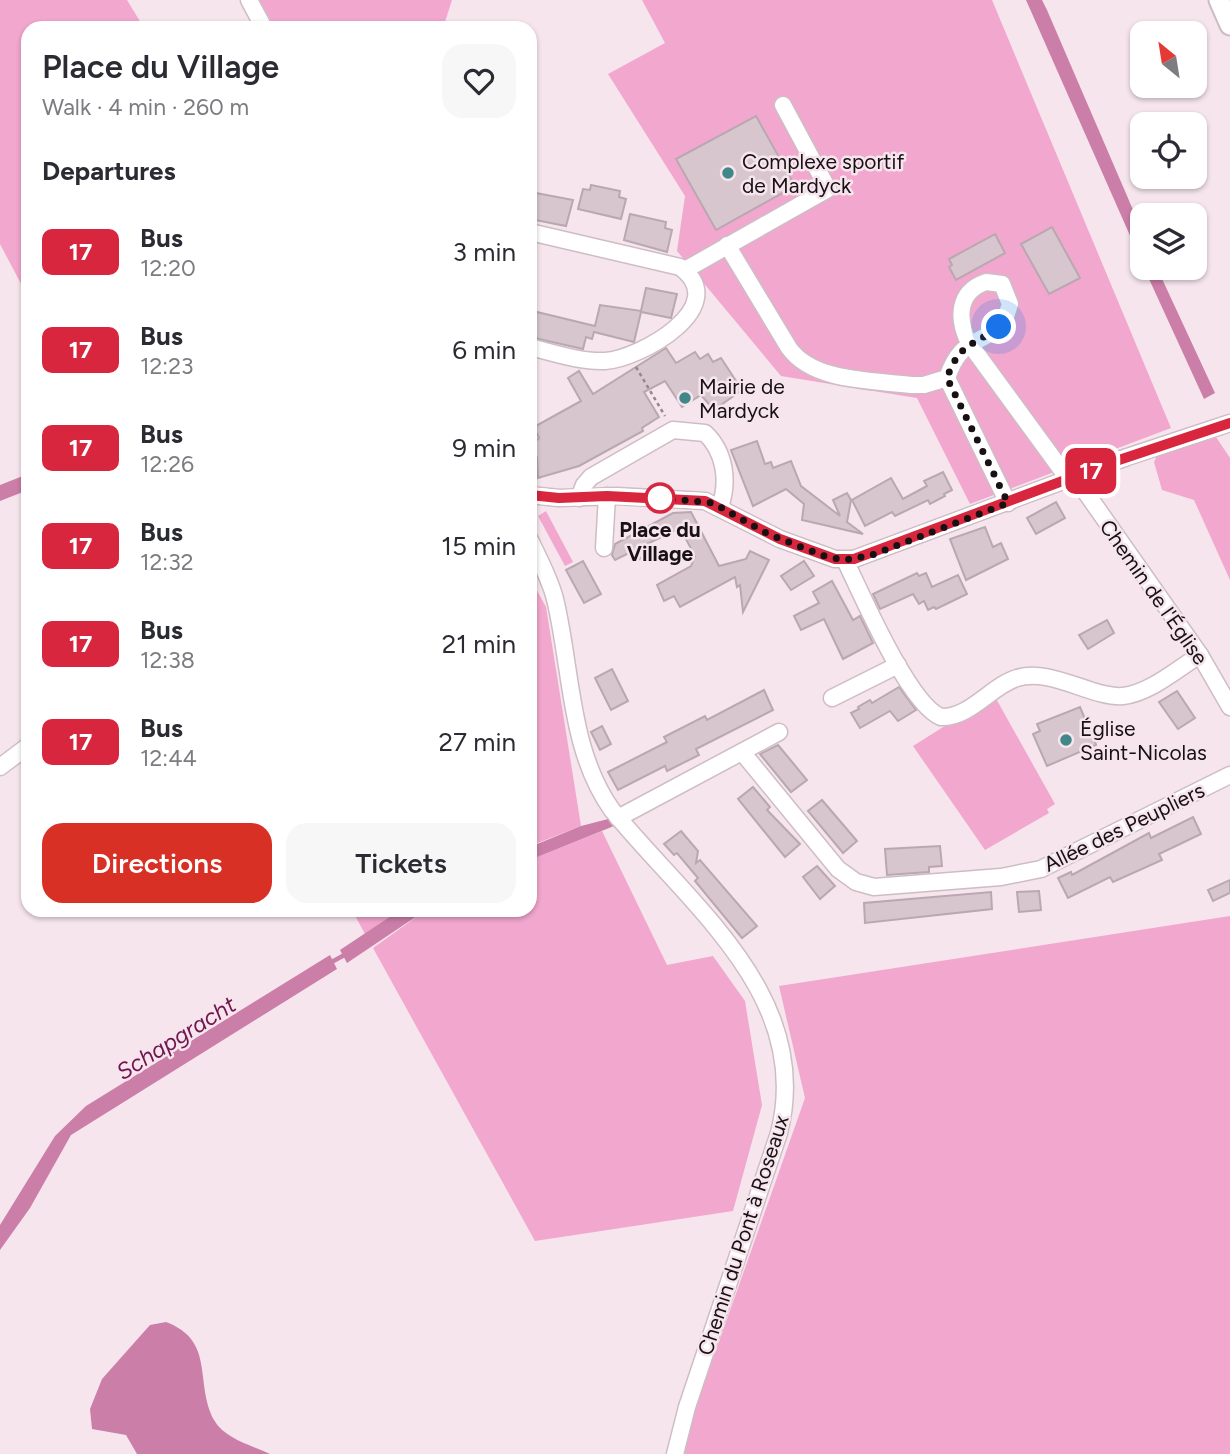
<!DOCTYPE html>
<meta charset="utf-8">
<style>
:root{--surface:#fff;--page:#f7f7f7;--text:#2b2b33;--muted:#7c7c81;--accent:#d93025}
body{margin:0;font-family:Figtree,sans-serif;background:var(--page);color:var(--text);height:100vh;display:flex;flex-direction:column;font-size:26px;white-space:nowrap}
*{box-sizing:border-box;margin:0}
p{font-size:23px;color:var(--muted)}
.icon{flex:none;width:38px;height:38px;fill:none;stroke:currentColor;stroke-width:2;stroke-linecap:round;stroke-linejoin:round}
.map{position:relative;flex:1;overflow:hidden}
.drawer{position:absolute;left:21px;top:21px;width:516px;height:896px;display:flex;flex-direction:column;background:var(--surface);border-radius:21px;box-shadow:0 2px 5px #0004}
.drawer>*{flex:none}
.badge{padding:0 14px;border-radius:10px;font-size:24px;line-height:46px}
.needle{width:46px;rotate:330deg}
.tools{position:absolute;left:1130px;top:21px;display:grid;gap:14px}
.tools a{display:grid;place-items:center;width:77px;height:77px;border-radius:14px;background:var(--surface);box-shadow:0 2px 5px #0004;font-size:35px}
.you{position:absolute;width:35px;height:35px;margin:-18px;border:5px solid #fff;border-radius:50%;background:#1a73e8;box-shadow:0 0 0 10px #1a73e833}
.map>.badge{position:absolute;translate:-50% -50%;box-shadow:0 0 0 4px #fff}
h2{padding:0 21px;font-size:26px;line-height:63px}
.round{display:grid;place-items:center;flex:none;width:74px;height:74px;border-radius:21px;background:var(--page)}
.summary{display:flex;align-items:center;justify-content:space-between;height:119px;padding:0 21px}
h1{font-size:33px;font-weight:600;line-height:52px}
.action{display:flex;gap:14px;margin-top:auto;padding:14px 21px}
.action a{flex:1;height:80px;border-radius:21px;background:var(--accent);color:#fff;font-size:28px;font-weight:600;line-height:80px;text-align:center}
.action a+a{background:var(--page);color:var(--text)}
ul{padding:0;list-style:none}
li{display:flex;align-items:center;gap:21px;height:98px;padding:0 21px}
li div{flex:1}
li b{display:block;font-size:26px}
li em{font-style:normal}
li .badge{min-width:77px;font-weight:700;text-align:center}
.map>svg:first-child{display:block}
.green{fill:#f2a7ce}
.water{fill:#cb7ea8}
.lines{fill:none;stroke-linecap:round;stroke-linejoin:round}
.stream{stroke:#cb7ea8;stroke-width:4.5}
.building{fill:#d7c6ce;stroke:#b9a8b0;stroke-width:2}
.minor-casing{stroke:#cebdc5;stroke-width:19}
.major-casing{stroke:#cebdc5;stroke-width:23}
.path{stroke:#93878d;stroke-width:2.5;stroke-dasharray:3.5 3.5;stroke-linecap:butt}
.minor{stroke:#fff;stroke-width:16}
.major{stroke:#fff;stroke-width:19}
.line-casing{stroke:#fff;stroke-width:16}
.line{stroke:#d7263d;stroke-width:10}
.walk{stroke:#171114;stroke-width:7;stroke-dasharray:0 12.6}
.poi-dot{fill:#3f8788;stroke:#f6e5ed;stroke-width:2.5}
.stop-dot{fill:#fff;stroke:#d7263d;stroke-width:3.5}
.labels{text-anchor:middle;dominant-baseline:central;stroke-width:5;stroke-linejoin:round;paint-order:stroke}
.poi-label{font-size:21px;fill:#171114;stroke:#f6e5ed;text-anchor:start}
.stop-label{font-size:21px;font-weight:bold;fill:#171114;stroke:#f6e5ed}
.street-label{font-size:21px;fill:#171114;stroke:#f6e5ed}
.water-label{font-size:23px;font-style:italic;fill:#711550;stroke:#f6e5ed}
</style>
<div class="map">
<svg width="1230" height="1454" viewBox="0 0 1230 1454">
<rect width="100%" height="100%" fill="#f6e5ed"/>
<!-- green -->
<g class="green">
<path d="M0 0H127L144 28H28V297L0 244Z"/>
<path d="M259 0H452L443 28H275Z"/>
<path d="M642 0H992L1171 428 970 504 917 398 781 376 677 251 685 196 608 74 665 43Z"/>
<path d="M1212 431 1230 458V580L1194 500 1162 490 1154 462 1161 447Z"/>
<path d="M546 511 573 562 565 566 538 516Z"/>
<path d="M530 578 546 607 581 826 530 846Z"/>
<path d="M994 695 1055 804 1047 809 1049 813 985 850 913 746Z"/>
<path d="M602 831 667 965 713 956 745 1001 762 1105 733 1211 535 1241 373 948 426 910H530V860Z"/>
<path d="M352 910H400L365 934Z"/>
<path d="M1230 916V1454H683V1444L805 1098 779 986Z"/>
</g>
<!-- water -->
<g class="water">
<path d="M1026 0H1042L1047 10 1143 233V265Z"/>
<path d="M1144 268H1157L1215 393 1204 399Z"/>
<path d="M28 474V490L0 501V485Z"/>
<path d="M612 818 614 826 530 860V847L581 826Z"/>
<path d="M400 910H426L347 963 340 950Z"/>
<path d="M330 955 337 969 71 1135 30 1208 0 1250V1225L55 1136 86 1106Z"/>
<path d="M166 1322C216 1341 194 1382 214 1420 225 1439 251 1445 270 1454H137L126 1435 92 1429 90 1409 102 1379 150 1325Z"/>
</g>
<g class="lines">
<!-- stream -->
<path class="stream" d="M328 964 348 953"/>
</g>
<!-- building -->
<g class="building">
<path d="M756 116 795 186 716 230 676 159Z"/>
<path d="M591 185 620 191 619 197 626 199 621 219 578 209 583 189 590 190Z"/>
<path d="M536 193 573 200 566 226 530 219V197L535 198Z"/>
<path d="M630 214 666 222 665 228 672 230 667 252 624 240Z"/>
<path d="M1052 227 1080 278 1049 294 1021 244Z"/>
<path d="M995 234 1005 253 956 280 949 267 952 265 949 259Z"/>
<path d="M646 288 677 294 671 318 641 312 634 342 594 332 592 339 586 337 583 349 530 337V317L535 318 537 312 595 326 600 305 641 311Z"/>
<path d="M666 348 676 363 695 352 700 359 708 354 713 362 721 358 742 390 714 410 701 395 682 407 665 381 644 392 659 417 642 428 643 431 579 466 538 478 537 457 530 446 539 438 534 427 581 401 568 378 579 371 593 394Z"/>
<path d="M757 441 765 464 771 462 773 468 791 461 801 486 840 516 833 500 847 493 851 500 847 522 863 534 802 520 804 504 786 489 753 506 731 450Z"/>
<path d="M943 472 952 490 944 494 945 496 930 504 928 500 895 516 892 512 865 526 852 500 891 478 903 499 927 486 924 481Z"/>
<path d="M1056 502 1065 518 1036 534 1027 518Z"/>
<path d="M691 512 719 566 746 559 750 551 769 560 743 612 740 585 737 587 735 577 680 607 674 596 664 601 657 585 691 566 695 556 680 528 647 544 651 552 636 561 631 552 615 560 612 555 615 544 673 513Z"/>
<path d="M985 527 993 547 1001 543 1008 559 966 580 950 539Z"/>
<path d="M583 561 601 594 584 603 566 570Z"/>
<path d="M804 561 814 576 791 590 781 576Z"/>
<path d="M917 573 919 576 926 573 932 587 958 575 967 594 936 609 934 607 928 610 924 601 919 604 913 594 880 609 873 594Z"/>
<path d="M832 581 853 620 860 616 873 643 843 659 824 619 801 630 794 616 819 603 813 592Z"/>
<path d="M1107 620 1114 633 1088 649 1079 635Z"/>
<path d="M612 669 628 701 611 710 595 678Z"/>
<path d="M899 687 916 710 898 721 890 711 860 728 851 713 859 709 858 707 870 700 872 703Z"/>
<path d="M764 690 773 710 696 749 699 755 667 771 665 766 618 790 608 772 667 742 664 737 705 716 707 720Z"/>
<path d="M1177 691 1195 718 1178 729 1159 702Z"/>
<path d="M1080 707 1090 731 1094 729 1099 739 1095 741 1096 745 1047 766 1033 734 1040 731 1037 724Z"/>
<path d="M602 726 611 744 600 750 591 732Z"/>
<path d="M778 745 807 780 791 792 760 754Z"/>
<path d="M753 787 770 807 767 810 800 844 785 857 738 799Z"/>
<path d="M822 800 857 841 843 853 808 811Z"/>
<path d="M1193 817 1201 834 1159 854 1162 860 1113 882 1110 877 1068 898 1058 878 1071 872 1072 875 1149 833 1151 838Z"/>
<path d="M681 831 698 851 696 863 700 860 757 926 742 938 695 881 698 878 677 853 674 855 664 844Z"/>
<path d="M940 846 942 866 929 867V872L887 875 885 849Z"/>
<path d="M817 866 835 886 820 899 803 877Z"/>
<path d="M1230 880V893L1213 901 1208 890Z"/>
<path d="M1039 891 1041 910 1019 912 1017 892Z"/>
<path d="M991 892 992 909 865 923 864 903Z"/>
</g>
<g class="lines">
<defs>
<g id="minor">
<path d="M249 0 264 28"/>
<path d="M530 232 680 267C734 306 640 359 605 361 580 362 554 353 530 347"/>
<path d="M727 245 789 348C813 382 873 380 911 385H924L947 378 1008 503"/>
<path d="M685 270 828 189 783 105"/>
<path d="M947 378C961 337 978 347 1004 323L1010 304 1002 284 986 282C957 292 957 319 969 343L1069 480"/>
<path d="M1075 477 1200 655 1230 707"/>
<path d="M530 495 559 498 617 496 705 501 780 539 835 559H854L1127 457 1230 423"/>
<path d="M579 498 584 485 591 477 673 430 705 433C725 452 729 481 720 507"/>
<path d="M530 540C539 559 550 579 555 599 572 669 569 750 612 810 689 905 814 996 779 1133L687 1407 675 1454"/>
<path d="M604 548 607 496"/>
<path d="M845 560C861 593 909 705 941 717 970 718 991 686 1017 678 1050 667 1094 699 1123 696 1150 693 1177 669 1200 655"/>
<path d="M832 698 898 665"/>
<path d="M742 752 838 869 856 882 874 887 1001 877 1041 869 1230 775"/>
<path d="M0 767 28 746"/>
<path d="M618 818 779 732"/>
</g>
<path id="major" d="M1219 0 1230 25"/>
</defs>
<!-- minor casing -->
<use href="#minor" class="minor-casing"/>
<!-- major casing -->
<use href="#major" class="major-casing"/>
<!-- path -->
<path class="path" d="M636 367 665 416"/>
<!-- minor -->
<use href="#minor" class="minor"/>
<!-- major -->
<use href="#major" class="major"/>
</g>
<g class="lines">
<defs>
<path id="line" d="M530 495 559 498 607 496 705 501 780 539 835 559H854L1116 461 1230 423"/>
</defs>
<!-- line casing -->
<use href="#line" class="line-casing"/>
<!-- line -->
<use href="#line" class="line"/>
<!-- walk -->
<path class="walk" d="M660 498 713 503 768 534 827 557 845 560 872 555 1008 503 947 378C959 343 973 346 999 327"/>
</g>
<!-- markers -->
<g class="poi-dot">
<circle cx="728" cy="173" r="7"/>
<circle cx="685" cy="398" r="7"/>
<circle cx="1066" cy="740" r="7"/>
</g>
<circle class="stop-dot" cx="660" cy="498" r="14"/>
<g class="labels">
<!-- poi labels -->
<g class="poi-label">
<text x="742" y="161">Complexe sportif<tspan x="742" dy="24">de Mardyck</tspan></text>
<text x="699" y="386">Mairie de<tspan x="699" dy="24">Mardyck</tspan></text>
<text x="1080" y="728">Église<tspan x="1080" dy="24">Saint-Nicolas</tspan></text>
</g>
<!-- stop labels -->
<g class="stop-label">
<text x="660" y="529">Place du<tspan x="660" dy="24">Village</tspan></text>
</g>
<!-- street labels -->
<g class="street-label">
<text transform="translate(1154 592) rotate(55)">Chemin de l'Église</text>
<text transform="translate(1124 827) rotate(-26)">Allée des Peupliers</text>
<text transform="translate(743 1235) rotate(-72)">Chemin du Pont à Roseaux</text>
</g>
<!-- water labels -->
<g class="water-label">
<text transform="translate(176 1038) rotate(-32)">Schapgracht</text>
</g>
</g>
</svg>
<div class="tools">
<a><svg class="needle" viewBox="-14 -14 28 28"><path d="M0-13l5 13h-10z" fill="#e53935"/><path d="M0 13l5-13h-10z" fill="#7c7c81"/></svg></a>
<a><svg class="icon" aria-label="locate" viewBox="0 0 24 24"><circle cx="12" cy="12" r="6"/><path d="M12 2v4M12 18v4M2 12h4M18 12h4"/></svg></a>
<a><svg class="icon" aria-label="layers" viewBox="0 0 24 24"><path d="M12 4l9 5-9 5-9-5zM3 14l9 5 9-5"/></svg></a>
</div>
<div class="you" style="left:999px;top:327px"></div>
<b class="badge" style="left:1091px;top:471px;background:#d7263d;color:#fff">17</b>
<section class="drawer">
<div class="summary"><div><h1>Place du Village</h1><p>Walk · 4 min · 260 m</p></div><a class="round"><svg class="icon" aria-label="heart" viewBox="0 0 24 24"><path d="M12 20l-8-8c-3-5 5-10 8-4 3-6 11-1 8 4z"/></svg></a></div>
<h2>Departures</h2>
<ul>
<li><span class="badge" style="background:#d7263d;color:#fff">17</span><div><b>Bus</b><p>12:20</p></div><em>3 min</em></li>
<li><span class="badge" style="background:#d7263d;color:#fff">17</span><div><b>Bus</b><p>12:23</p></div><em>6 min</em></li>
<li><span class="badge" style="background:#d7263d;color:#fff">17</span><div><b>Bus</b><p>12:26</p></div><em>9 min</em></li>
<li><span class="badge" style="background:#d7263d;color:#fff">17</span><div><b>Bus</b><p>12:32</p></div><em>15 min</em></li>
<li><span class="badge" style="background:#d7263d;color:#fff">17</span><div><b>Bus</b><p>12:38</p></div><em>21 min</em></li>
<li><span class="badge" style="background:#d7263d;color:#fff">17</span><div><b>Bus</b><p>12:44</p></div><em>27 min</em></li>
</ul>
<div class="action"><a>Directions</a><a>Tickets</a></div>
</section>
</div>
